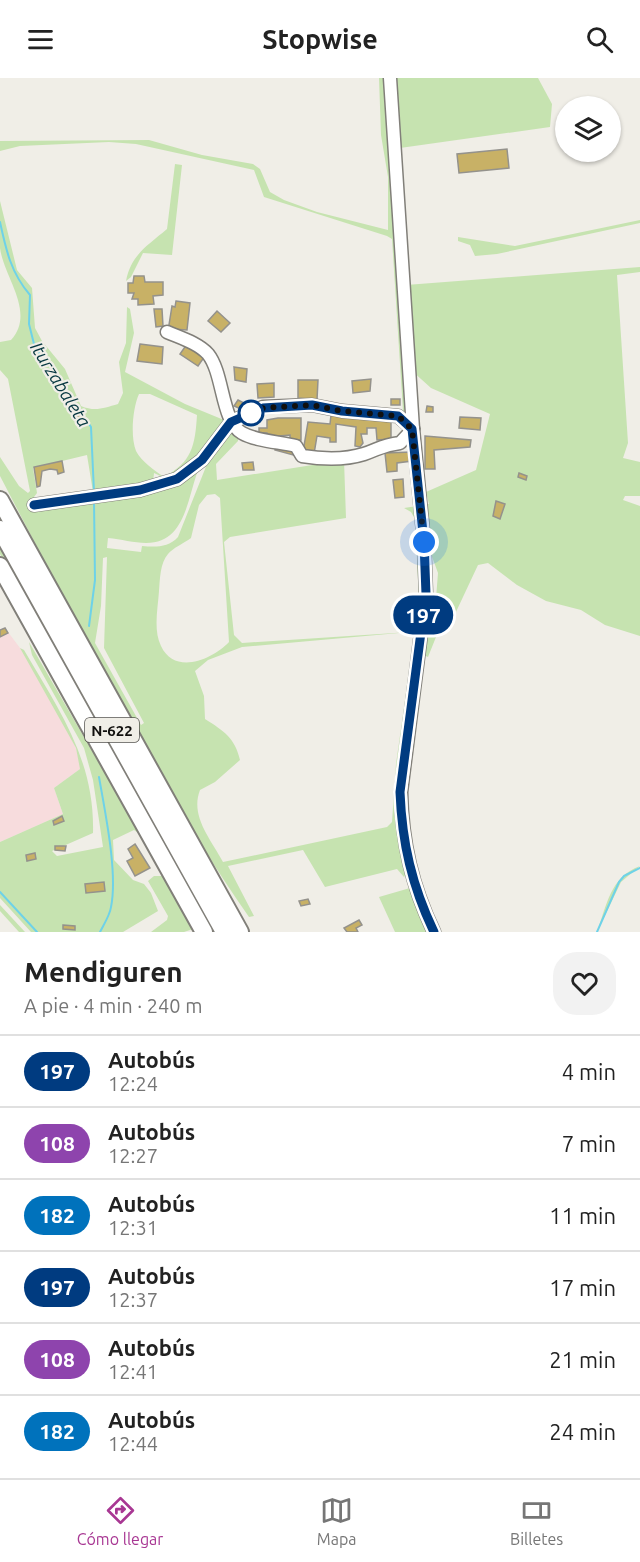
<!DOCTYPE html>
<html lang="es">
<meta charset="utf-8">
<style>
:root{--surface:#fff;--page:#f2f2f2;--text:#222;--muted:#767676;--line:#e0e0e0;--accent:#a83793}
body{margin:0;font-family:Ubuntu,sans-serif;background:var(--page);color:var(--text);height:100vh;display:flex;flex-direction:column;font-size:22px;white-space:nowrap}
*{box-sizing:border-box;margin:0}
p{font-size:20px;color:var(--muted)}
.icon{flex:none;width:33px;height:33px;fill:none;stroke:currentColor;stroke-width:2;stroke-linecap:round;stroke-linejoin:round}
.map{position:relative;height:854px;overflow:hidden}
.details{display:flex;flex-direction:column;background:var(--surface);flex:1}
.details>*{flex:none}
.badge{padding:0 12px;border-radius:20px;font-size:21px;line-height:39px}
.buttons{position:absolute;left:555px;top:18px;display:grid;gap:12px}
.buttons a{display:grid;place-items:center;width:66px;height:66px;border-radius:50%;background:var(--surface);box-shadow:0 2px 4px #0004;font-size:30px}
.you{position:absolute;width:30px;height:30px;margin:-15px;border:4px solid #fff;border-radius:50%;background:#1a73e8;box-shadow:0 0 0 9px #1a73e833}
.map>.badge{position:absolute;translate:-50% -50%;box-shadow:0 0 0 3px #fff}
.round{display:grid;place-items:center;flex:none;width:63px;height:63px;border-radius:24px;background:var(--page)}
.head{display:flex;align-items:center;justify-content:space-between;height:102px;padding:0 24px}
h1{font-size:28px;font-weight:600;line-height:45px}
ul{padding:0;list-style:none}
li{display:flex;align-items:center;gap:18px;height:72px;padding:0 24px;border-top:2px solid var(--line)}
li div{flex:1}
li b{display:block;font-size:22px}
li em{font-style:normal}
li .badge{min-width:66px;font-weight:700;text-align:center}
header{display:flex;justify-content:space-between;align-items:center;height:78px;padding:0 24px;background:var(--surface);font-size:27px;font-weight:600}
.menu{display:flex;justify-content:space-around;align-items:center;height:84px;border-top:2px solid var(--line);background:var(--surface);font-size:16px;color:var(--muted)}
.menu a{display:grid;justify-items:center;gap:3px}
.menu .current{color:var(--accent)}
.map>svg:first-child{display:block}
.industrial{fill:#f7dcdd}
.green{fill:#c6e3b0;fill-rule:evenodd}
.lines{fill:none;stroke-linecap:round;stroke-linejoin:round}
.stream{stroke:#6ed2e8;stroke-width:2}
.building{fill:#c8b166;stroke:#94928c;stroke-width:1.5}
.minor-casing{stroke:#817f79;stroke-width:15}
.highway-casing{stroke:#817f79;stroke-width:20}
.minor{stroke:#fff;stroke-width:12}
.highway{stroke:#fff;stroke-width:16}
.line-casing{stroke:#fff;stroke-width:14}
.line{stroke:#003b80;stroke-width:9}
.walk{stroke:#11100e;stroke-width:6;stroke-dasharray:0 10.8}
.stop-dot{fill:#fff;stroke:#003b80;stroke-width:3}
.labels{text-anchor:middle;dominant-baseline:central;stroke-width:4.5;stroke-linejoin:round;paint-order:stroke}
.shield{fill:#f0eee7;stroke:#54534f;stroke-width:1.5}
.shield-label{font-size:15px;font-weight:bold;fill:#11100e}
.water-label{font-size:18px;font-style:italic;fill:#053740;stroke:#f0eee7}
</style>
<header><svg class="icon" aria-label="menu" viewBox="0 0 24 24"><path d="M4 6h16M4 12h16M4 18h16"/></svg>Stopwise<svg class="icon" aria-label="search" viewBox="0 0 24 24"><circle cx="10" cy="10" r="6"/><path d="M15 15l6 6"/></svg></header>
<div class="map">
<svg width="640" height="854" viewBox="0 0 640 854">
<rect width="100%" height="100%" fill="#f0eee7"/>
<!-- industrial -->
<path class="industrial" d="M5 550 23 574 60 638 76 670 80 686V691L54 710 63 736 0 764V552Z"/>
<!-- green -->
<g class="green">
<path d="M379 0H384L405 333H403L392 161 387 158 264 119 254 92 136 66 109 64 20 68 0 73V63L149 62 202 77 253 86 260 91 270 114 284 122 317 134 388 152V99L381 57Z"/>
<path d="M396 0H538L552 26 550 49 400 70Z"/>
<path d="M175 86 182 87 172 177 143 175 131 199 126 203C131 177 147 168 167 151Z"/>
<path d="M0 123 17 192 32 210 35 250 42 263 65 291 81 328C95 334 104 330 118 326L123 315 119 284 126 265 127 229 130 231 134 255 125 294 185 326 224 342C215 369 191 387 169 402L154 395 153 406 93 414 87 377 33 390 37 415 34 419 33 430 154 413 172 409 192 393 197 395C187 424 184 465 146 465 134 465 121 461 108 460L107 470 141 474 142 468C155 469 168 470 178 459L209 381 227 354 238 358V363L216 386 217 402 344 382 346 440 230 459 224 464 234 557 242 565 410 554 242 569 208 582 195 593 204 618 205 641C224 653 235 660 240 682L215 704 200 712C190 738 210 760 223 784L387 749 392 744 396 686 419 523 415 441 411 434 404 430 417 428 423 491 422 523 397 720 398 751 407 795 404 799 397 791 325 809 303 772 228 788 254 838 249 839C153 701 78 547 0 398V379L19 408 28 415 30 413 8 301 0 292V264L11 262C36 234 4 200 0 170 0 155 0 138 0 123ZM139 316H150L197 337C195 368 192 384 164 399 155 393 141 383 136 373 130 358 133 329 139 316ZM215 416 220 420 229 564C213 581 175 598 161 568 153 552 158 530 159 513 160 501 160 485 168 476 173 470 184 465 191 460L199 427 207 417ZM107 479 104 570 144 645 141 647 95 565 101 528 103 480Z"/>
<path d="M640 142V145L497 176 475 178 470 167 458 163V159L515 168Z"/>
<path d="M640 189V194L617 197 628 365 623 380 640 384V418H625L623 422 640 428V558L605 547 581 532 546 523 517 507 488 485 478 487 455 536 442 544 428 579 421 576 425 553 435 533 438 495 427 465 423 427 429 426 426 414 476 392 490 336 431 310 411 292 406 207Z"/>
<path d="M0 461 217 854H209L0 476Z"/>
<path d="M29 564 140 756 134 752 113 762 114 782 133 802 144 806 151 815 158 833 123 854H31L0 820V764L63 736 54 710 80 691 76 670 20 570 24 572C59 632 95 682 93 755L52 773 57 778 103 769 93 702 84 670 32 577Z"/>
<path d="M640 788 621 804 597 854C607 827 610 799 640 788Z"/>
<path d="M154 798H163L193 851 184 854H151L167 842 168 838 148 803Z"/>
<path d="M410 810 431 854H395L379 819Z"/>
<path d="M0 827 25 854H19L0 833Z"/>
</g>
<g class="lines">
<!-- stream -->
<g class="stream">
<path d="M0 144C6 172 11 195 30 217L29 246 35 270 54 293 91 349 94 414"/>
<path d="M89 548 95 502 94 423"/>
<path d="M99 699C105 734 118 795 111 829 110 837 104 846 100 854"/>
<path d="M0 814 37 854"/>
<path d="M597 854 619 804 624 798 640 790"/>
</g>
</g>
<!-- building -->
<g class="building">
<path d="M507 71 509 90 459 95 457 76Z"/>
<path d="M134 198H144L145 204H163V217L153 218 154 226 138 227V221H132L134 215H128V205H133Z"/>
<path d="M176 223 190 225 187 252 171 251 169 247 172 228 175 229Z"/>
<path d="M154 231H162L163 248 156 249Z"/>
<path d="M217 233 230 245 221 254 208 243Z"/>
<path d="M140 266 163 269 162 286 137 283Z"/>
<path d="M187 266 205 278 198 288 180 276Z"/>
<path d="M234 289 247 291 246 304 235 302Z"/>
<path d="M371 301 370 313 353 315 352 303Z"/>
<path d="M298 302H318L317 322 298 320Z"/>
<path d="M274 305V319L258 320 257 306Z"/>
<rect x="391" y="321" width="9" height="6"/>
<path d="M238 322 246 326 243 332 234 328Z"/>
<path d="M427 328 433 329V334H426Z"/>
<path d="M82 336 85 343 80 345 77 338Z"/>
<path d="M331 337 391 342V361L377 362 376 350H367V356H361L363 365 360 369 355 368 356 349 336 346V364H330V360L317 358 314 376 303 374 308 344 330 346Z"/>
<path d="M460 339 481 340 480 352 459 350Z"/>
<path d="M278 340H301V362H290V357L267 359V355H259V350H267V342Z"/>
<path d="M425 358 471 362 470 369 434 372 435 391H425Z"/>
<path d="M276 367 295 371 297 378 275 372Z"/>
<path d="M411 374 412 383 397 385V393L387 394 385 375Z"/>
<path d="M62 383 64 394 58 396 57 392 50 391 42 393 40 408 37 409 34 389Z"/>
<path d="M253 384 254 392H243L242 385Z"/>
<path d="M519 395 527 398 526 402 518 399Z"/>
<path d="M403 401 404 419 395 420 393 402Z"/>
<path d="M496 423 505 426 500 441 493 438Z"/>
<path d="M5 550 8 555 0 559V552Z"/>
<path d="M62 738 64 743 54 747 53 743Z"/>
<path d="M135 766 150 790 135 798 127 783 133 780 128 771Z"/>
<path d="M55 768H66L65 773 55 772Z"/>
<path d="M35 775 36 781 27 783 26 777Z"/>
<path d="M104 804 105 813 86 815 85 806Z"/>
<path d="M308 821 310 826 301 828 299 823Z"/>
<path d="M359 842 362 847 356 850 358 854H347L344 850Z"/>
<path d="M63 847 75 848V852L63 851Z"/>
</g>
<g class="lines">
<defs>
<g id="minor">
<path d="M390 0 413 351 424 464 426 516 401 714C402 765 412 808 434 854"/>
<path d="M167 254C181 260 198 265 208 276 224 296 221 343 242 355 256 363 280 364 296 368L302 378C321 381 345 382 364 376 379 371 382 367 400 365L413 351"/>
<path d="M34 427 140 412 177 401 202 382 231 344 263 329 312 327 342 333 398 338 413 351"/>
</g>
<g id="highway">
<path d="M0 422 240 854"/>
<path d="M0 451 224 854"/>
<path d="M0 488 204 854"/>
</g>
</defs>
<!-- minor casing -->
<use href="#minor" class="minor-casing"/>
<!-- highway casing -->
<use href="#highway" class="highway-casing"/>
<!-- minor -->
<use href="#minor" class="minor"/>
<!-- highway -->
<use href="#highway" class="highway"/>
</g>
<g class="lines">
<defs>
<path id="line" d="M34 427 140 412 177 401 202 382 231 344 263 330 312 327 342 333 398 338 412 351 424 464 426 516 400 714C402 765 412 808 434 854"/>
</defs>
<!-- line casing -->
<use href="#line" class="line-casing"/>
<!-- line -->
<use href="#line" class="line"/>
<!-- walk -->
<path class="walk" d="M251 335 247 337 263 330 312 327 342 333 398 338 412 351 424 464"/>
</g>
<!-- markers -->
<circle class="stop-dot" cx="251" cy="335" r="12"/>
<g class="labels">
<!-- shield labels -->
<rect class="shield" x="85" y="640" width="54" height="24" rx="4.5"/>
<g class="shield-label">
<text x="112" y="652">N-622</text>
</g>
<!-- water labels -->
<g class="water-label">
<text transform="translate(61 306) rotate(58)">Iturzabaleta</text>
</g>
</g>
</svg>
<div class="buttons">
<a><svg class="icon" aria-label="layers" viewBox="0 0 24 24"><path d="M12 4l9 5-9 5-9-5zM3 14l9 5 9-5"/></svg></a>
</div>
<div class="you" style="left:424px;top:464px"></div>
<b class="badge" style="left:423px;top:537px;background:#003b80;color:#fff">197</b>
</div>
<section class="details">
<div class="head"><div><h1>Mendiguren</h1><p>A pie · 4 min · 240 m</p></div><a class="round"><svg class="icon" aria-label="heart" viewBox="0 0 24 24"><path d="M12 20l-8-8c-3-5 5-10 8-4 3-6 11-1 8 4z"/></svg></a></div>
<ul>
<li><span class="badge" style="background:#003b80;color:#fff">197</span><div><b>Autobús</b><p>12:24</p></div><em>4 min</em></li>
<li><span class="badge" style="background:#8e44ad;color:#fff">108</span><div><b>Autobús</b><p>12:27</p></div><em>7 min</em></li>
<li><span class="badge" style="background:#0072bc;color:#fff">182</span><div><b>Autobús</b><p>12:31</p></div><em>11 min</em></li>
<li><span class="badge" style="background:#003b80;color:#fff">197</span><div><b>Autobús</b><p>12:37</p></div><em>17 min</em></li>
<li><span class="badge" style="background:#8e44ad;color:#fff">108</span><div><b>Autobús</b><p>12:41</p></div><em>21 min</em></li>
<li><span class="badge" style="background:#0072bc;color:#fff">182</span><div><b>Autobús</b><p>12:44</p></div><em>24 min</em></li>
</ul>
</section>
<nav class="menu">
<a class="current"><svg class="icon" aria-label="directions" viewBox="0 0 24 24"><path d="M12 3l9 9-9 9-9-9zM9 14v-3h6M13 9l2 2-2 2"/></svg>Cómo llegar</a>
<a><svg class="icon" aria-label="map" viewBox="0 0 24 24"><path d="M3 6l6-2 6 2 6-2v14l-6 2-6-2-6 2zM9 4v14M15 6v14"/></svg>Mapa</a>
<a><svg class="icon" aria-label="tickets" viewBox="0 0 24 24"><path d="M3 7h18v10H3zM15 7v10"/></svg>Billetes</a>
</nav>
